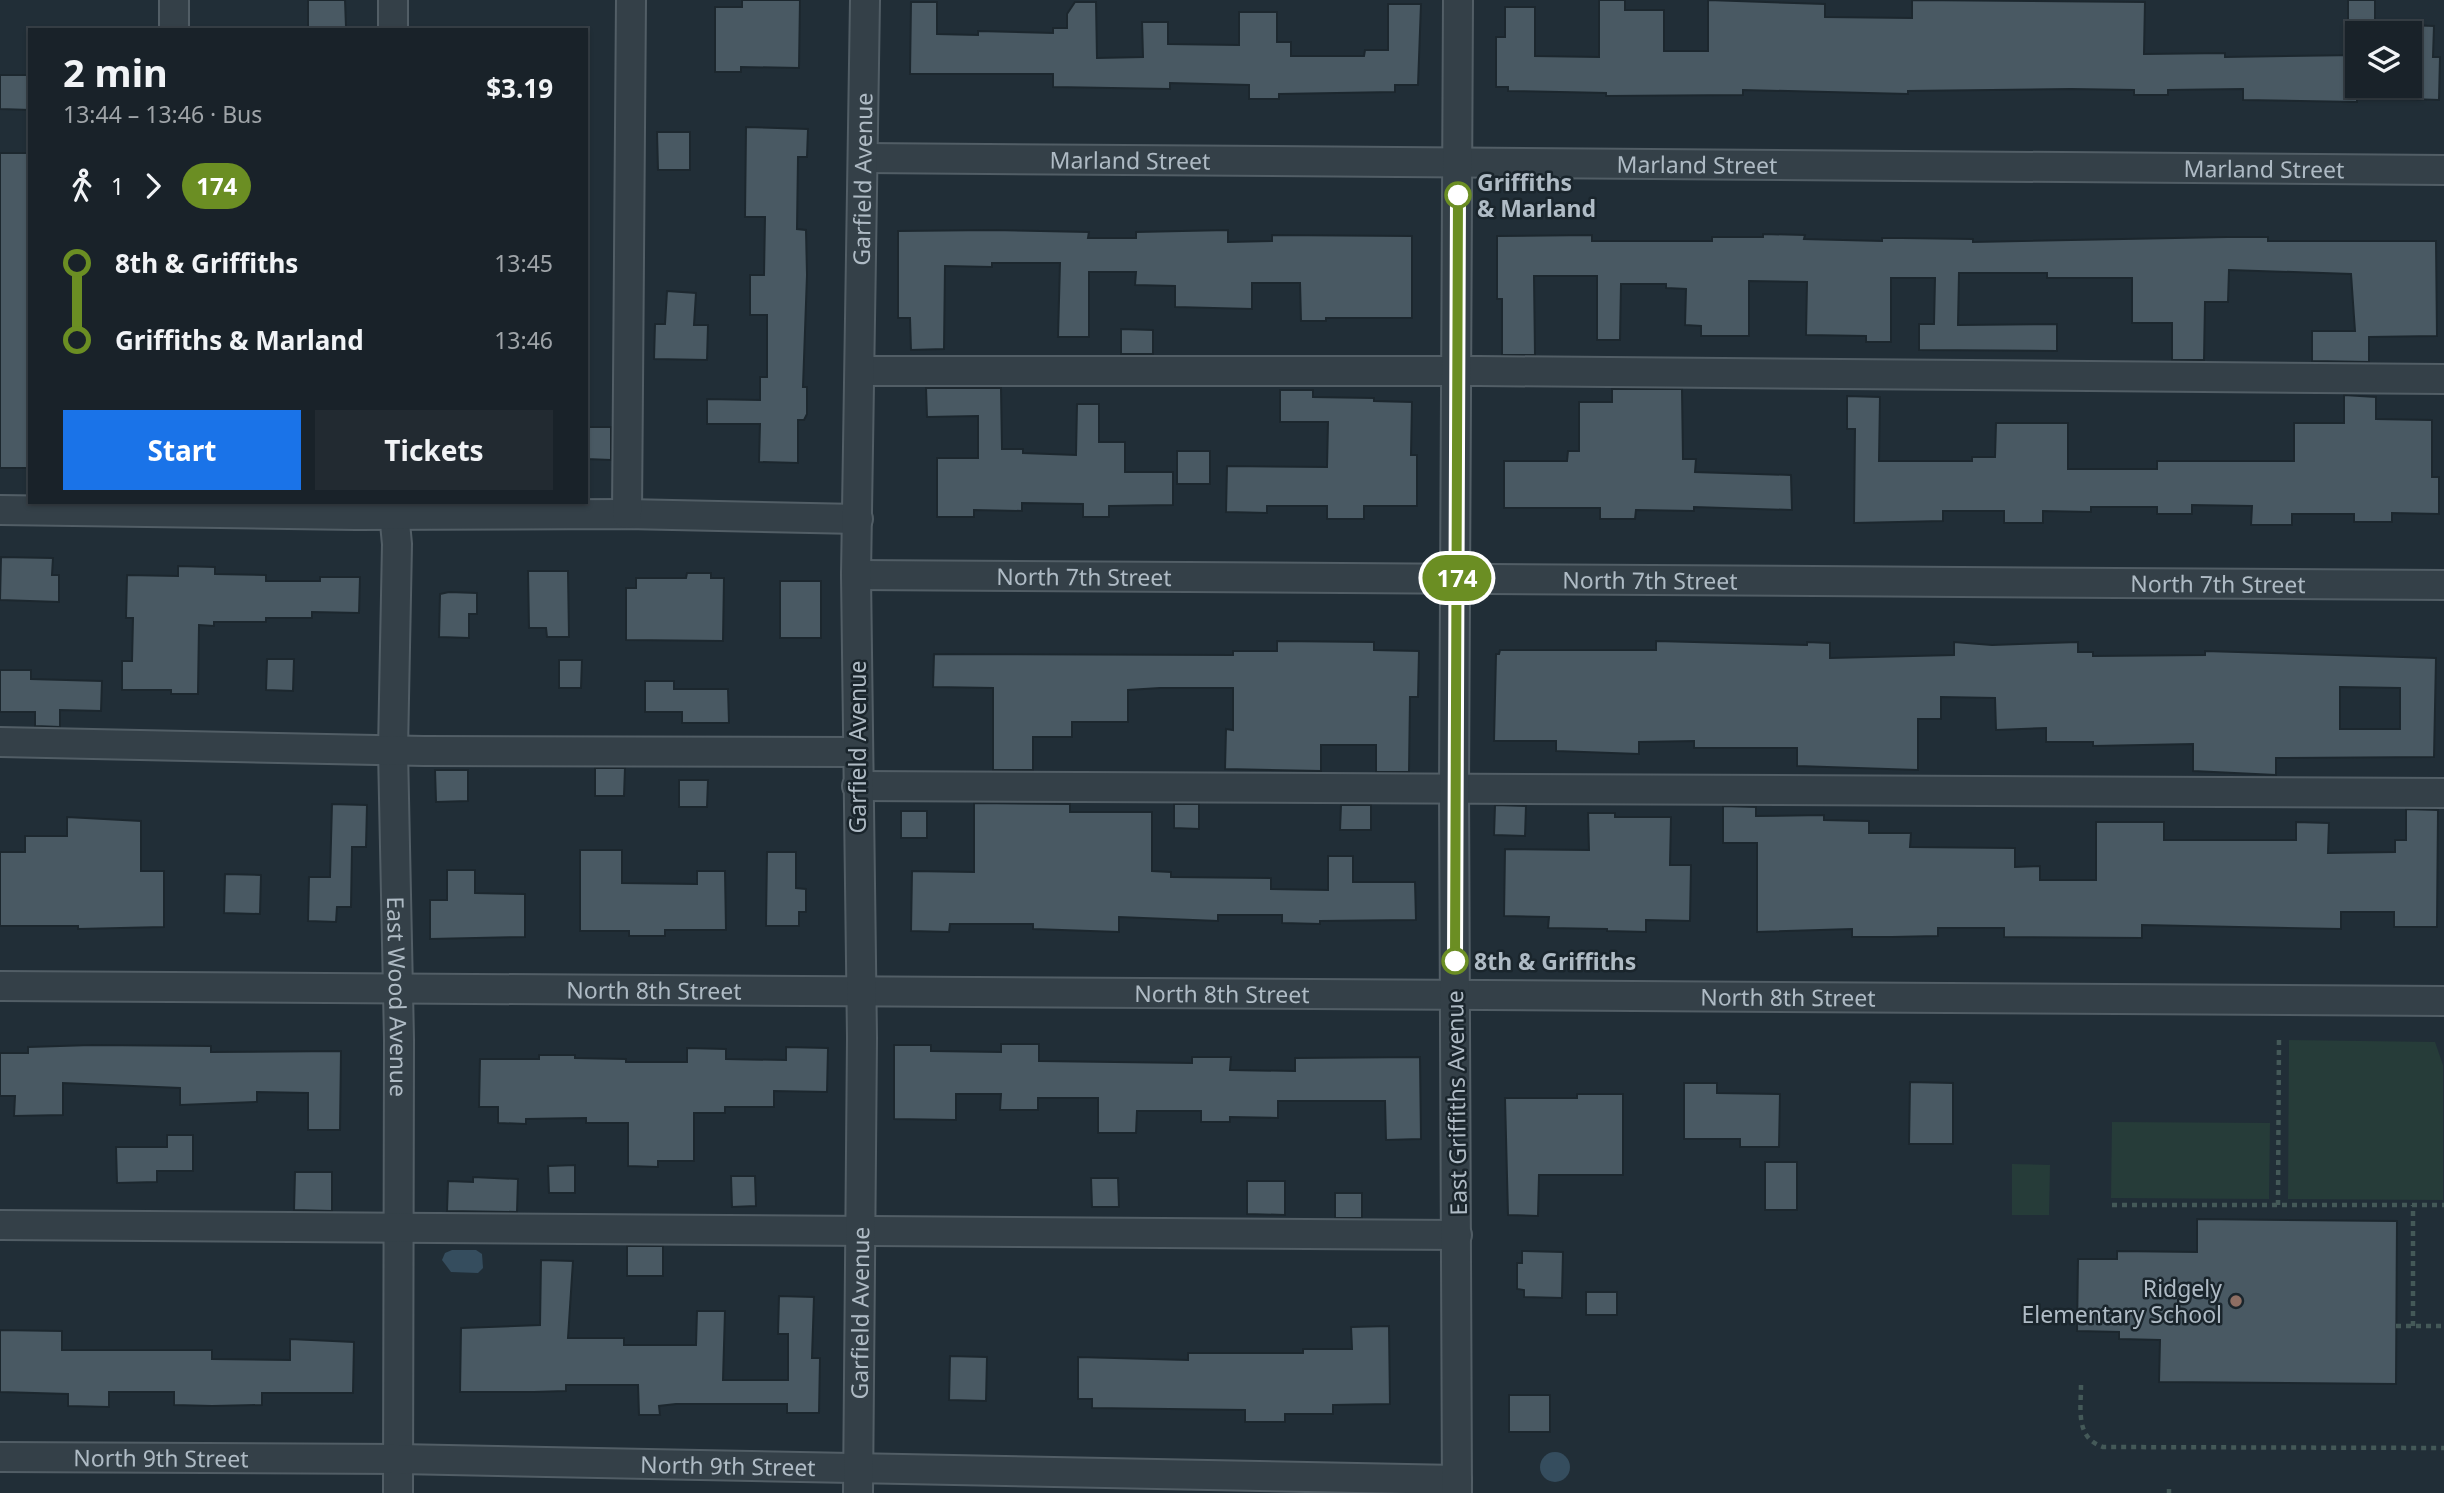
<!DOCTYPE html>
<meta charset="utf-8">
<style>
:root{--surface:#192229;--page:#222a31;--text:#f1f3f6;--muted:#9fa4a8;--line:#373f46;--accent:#1a73e8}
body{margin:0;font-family:"Noto Sans",sans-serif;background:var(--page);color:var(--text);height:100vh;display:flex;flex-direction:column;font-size:26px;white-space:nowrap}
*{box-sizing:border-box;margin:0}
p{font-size:23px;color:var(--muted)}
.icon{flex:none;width:38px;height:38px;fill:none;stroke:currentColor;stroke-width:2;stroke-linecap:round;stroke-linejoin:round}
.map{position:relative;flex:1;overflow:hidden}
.sheet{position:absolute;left:28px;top:28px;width:560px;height:476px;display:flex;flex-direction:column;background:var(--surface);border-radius:0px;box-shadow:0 2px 5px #0004,0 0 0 2px var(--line)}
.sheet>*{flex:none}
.badge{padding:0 14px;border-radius:23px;font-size:24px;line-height:46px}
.buttons{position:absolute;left:2345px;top:21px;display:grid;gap:14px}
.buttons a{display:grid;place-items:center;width:77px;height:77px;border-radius:0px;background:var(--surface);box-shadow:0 2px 5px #0004,0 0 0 2px var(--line);font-size:35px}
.map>.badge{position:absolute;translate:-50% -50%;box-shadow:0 0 0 4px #fff}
.legs{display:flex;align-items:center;gap:10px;height:77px;padding:0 35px;font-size:23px}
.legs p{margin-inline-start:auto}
.overview{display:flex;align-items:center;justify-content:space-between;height:119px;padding:0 35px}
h1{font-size:38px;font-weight:700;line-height:52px}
.button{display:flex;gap:14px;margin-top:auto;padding:14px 35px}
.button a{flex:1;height:80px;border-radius:0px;background:var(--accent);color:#fff;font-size:28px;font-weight:700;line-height:80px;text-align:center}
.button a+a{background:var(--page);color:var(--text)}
ul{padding:0 35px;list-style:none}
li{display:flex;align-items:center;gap:24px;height:77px;font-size:26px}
li i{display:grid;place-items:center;width:10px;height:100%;margin:0 9px;background:currentColor}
li i::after{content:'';width:18px;height:18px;margin:-9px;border:5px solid;border-radius:50%;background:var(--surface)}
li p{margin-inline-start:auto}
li:first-child i{background:linear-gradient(#0000 50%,currentColor 0)}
li:last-child i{background:linear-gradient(currentColor 50%,#0000 0)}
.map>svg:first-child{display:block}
.green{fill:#263c39}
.water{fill:#354d5e}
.building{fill:#495963;stroke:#1c272e;stroke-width:2;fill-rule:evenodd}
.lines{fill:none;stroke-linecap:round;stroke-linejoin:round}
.minor-casing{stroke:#525e66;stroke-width:32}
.path{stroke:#445958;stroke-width:4.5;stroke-dasharray:5 5;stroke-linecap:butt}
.minor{stroke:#344048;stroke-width:28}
.line-1-casing{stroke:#fff;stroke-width:16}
.line-1{stroke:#6b8e23;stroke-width:10}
.stop-1-dot{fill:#fff;stroke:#6b8e23;stroke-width:3.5}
.education-dot{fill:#8d6e63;stroke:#1a252c;stroke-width:2.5}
.labels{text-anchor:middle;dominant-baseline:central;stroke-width:5;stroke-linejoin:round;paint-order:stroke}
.street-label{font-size:23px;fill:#afbbc5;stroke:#1a252c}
.stop-label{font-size:23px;font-weight:bold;fill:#afbbc5;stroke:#1a252c;text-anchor:start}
.poi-label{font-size:23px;fill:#afbbc5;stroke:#1a252c;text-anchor:end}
</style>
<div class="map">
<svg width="2444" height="1493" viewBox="0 0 2444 1493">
<rect width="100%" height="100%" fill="#212e37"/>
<!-- green -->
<g class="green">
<path d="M2289 1040 2435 1042 2443 1065V1200L2288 1199Z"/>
<path d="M2112 1122 2270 1123 2269 1199 2111 1198Z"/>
<path d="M2012 1164 2050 1165 2049 1215H2012Z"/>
</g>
<!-- water -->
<g class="water">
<path d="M452 1250H476L482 1254 483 1268 478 1273 451 1272 442 1260 445 1253Z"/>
<circle cx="1555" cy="1467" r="15"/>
</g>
<!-- building -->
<g class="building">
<path d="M308 0H345L346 27 308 28Z"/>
<path d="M742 0H800L799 68 741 67V72H715V7H742Z"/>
<path d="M1599 0H1625V10H1664V51H1708V0L1825 4V17L1912 18V0L2145 2 2144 54 2225 53V57L2357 55V102L2243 100V89L2168 90V95H2134V90L2071 89 1908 91V94L1743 90V95L1606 96V93L1508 91V87H1496V37H1505V7H1535V56L1599 57Z"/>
<rect x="2348" y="0" width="27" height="22"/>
<path d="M911 2H937V34L978 35V31L1053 33V28H1067V14L1075 2H1096L1097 58 1143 57 1142 22H1168V44L1239 45V12H1277V42H1291V56H1364L1365 50H1388V4H1421L1418 85H1395V92L1279 94V99H1249V85L1170 83V89L1053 87V74H910Z"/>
<path d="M2410 25 2434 26 2433 57H2440L2439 100 2410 99Z"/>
<path d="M0 75H30V110L0 109Z"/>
<path d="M746 127 808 129 807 157H798L797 229 806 230 807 275 803 387H807V414L804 420H798V463L759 462 760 424H707V399L760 400V377H767V315H750V275H764L765 217H745Z"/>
<path d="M657 132H690V170H658Z"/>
<rect x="0" y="153" width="30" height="315"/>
<path d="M992 230 1089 232 1088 238H1136V232L1228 230V242L1272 241V235L1412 236V318H1326V321H1301L1300 283H1252V309L1175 307V286L1135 285 1136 272H1089V337H1058L1060 263H992V267L945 266 944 349 911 350 910 318H898V231Z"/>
<path d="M1763 234 1805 235 1804 239 1882 241V238H1902L1973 239V242L2227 237H2268V241H2436L2437 336 2369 337V362L2312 361V331H2355L2351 274 2229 270 2228 302H2205L2204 360H2172V323H2132V278H2047V273H1959L1958 325 2057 324V351L1919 350V324H1934L1935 278H1891V342H1866V336L1806 335 1807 282 1749 281V336H1701V326L1685 325 1686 289 1666 288V284H1621L1620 340H1597V276H1534L1535 355H1502V299H1497V236L1592 235V241H1712V237H1763Z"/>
<path d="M667 291 696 293 694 325H708L707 360 654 359 655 324H665Z"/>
<path d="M1121 329 1153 330V354H1121Z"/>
<path d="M926 388H1001L1002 449H1023V453L1076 455 1077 404H1099V442H1125V472H1173V505L1109 506V517H1083V504L1022 503V511L974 510V517H937V458H978V416L927 417Z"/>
<path d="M1612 389H1682L1683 459H1696L1695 472 1791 475 1792 510 1694 507V511L1636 510 1635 519H1600V508H1504V461H1567L1568 451H1579V402H1612Z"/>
<path d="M1280 390H1313V397L1374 398V401L1412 402 1411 455H1417V506H1364V519H1327V506H1267V513L1226 512 1227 466 1327 467 1328 422H1280Z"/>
<path d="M2344 395 2376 397V419L2432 420V477H2439V514L2392 513V522H2354V514H2292V525H2251L2252 506 2192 505V514H2157V507H2091V512L2043 511V523H2004V511H1943V521L1854 523 1855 429H1847V396L1880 397 1879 461H1972V457H1995L1996 423H2068V469H2157V461H2294V423H2344Z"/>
<path d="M586 427H611V460L586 459Z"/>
<rect x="1177" y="451" width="33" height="33"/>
<path d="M1 557 53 558 52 575H59V602L0 600Z"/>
<path d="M178 566 215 567V574L266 575V581H320V577H360L359 613 312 612V618H266V622H214V626L199 625 198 694H171V690H122V661H132L133 618H126L127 575 178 576Z"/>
<path d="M528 571H568L569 637H547L546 628H529Z"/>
<path d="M687 573H711V578H724L723 641 626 640V588H636V578H686Z"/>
<rect x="780" y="581" width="41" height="57"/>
<path d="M449 592 477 593V614H469V638L439 637 440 594Z"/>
<path d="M1277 641 1374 642V650L1419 651 1418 697H1410L1409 772H1376V745H1321V771L1225 769 1226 729 1233 730V688H1160L1128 690V722H1072V737H1033V770H993V688L933 687 934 654 1233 655V651H1277Z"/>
<path d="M1656 641 1807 645V642L1830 643V658L1954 655V642L1992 645 2078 642V652H2093V656L2205 655V651L2436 658 2434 757 2276 758V775L2193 771V744L2093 746V742H2046V728L1996 730 1995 698 1941 697V719H1918V770L1797 766V748H1694V741L1639 742V754L1556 751V741H1494L1496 654H1499L1500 650H1656ZM2340 687 2400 688V729H2340Z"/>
<path d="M267 659H294L293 691 266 690Z"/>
<path d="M559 660H582L581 688H559Z"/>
<path d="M0 670H31V679L102 681 101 711 60 710V727L35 726V712H0Z"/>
<path d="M645 681H674V689H728L729 723H682V712H645Z"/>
<path d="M595 768H625L624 796H595Z"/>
<path d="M435 770H468V801L436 802Z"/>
<path d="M679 780H708L707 807H679Z"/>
<path d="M974 803 1070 804V812H1152V871L1171 872V877L1271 878V889L1328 890V856H1353V882H1415L1416 920 1320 921V924L1282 923V915H1218V921L1119 917V932L1033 929V924H950L949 932 911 931 912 871 974 872Z"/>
<path d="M332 804 367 805 366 847H352L351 907H337L336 922 308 921 309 877H330Z"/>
<path d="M1174 804H1199V829L1174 828Z"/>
<path d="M1341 805H1371V830H1340Z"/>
<path d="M1495 805 1526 806 1525 836 1494 835Z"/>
<path d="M1723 806 1756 807V816L1824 815V820L1869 821V833H1911L1910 847 2015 848V867L2040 866V880H2096V822H2164V840H2296V822L2329 823 2328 853 2395 852V840H2406V809L2438 810 2437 927H2394V912H2341V929L2142 925V938L2004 937V928H1938V936L1892 937H1852V929L1757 932V843H1723Z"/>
<rect x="901" y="811" width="26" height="27"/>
<path d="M1588 813H1615V817H1671L1670 865H1691L1690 921 1646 920V932L1607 931V929L1548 928 1549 917 1504 916 1505 849 1589 850Z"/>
<path d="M67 817 141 821V871H164V927L78 929V926H0V852H25V836H67Z"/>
<path d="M580 850H622V883L697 884V871H725L726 930H665V936H629V931H580Z"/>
<path d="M767 852H796V888L806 889V912H799V926H766Z"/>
<path d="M447 870H475V893L525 894V937L430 939V900H447Z"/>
<path d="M225 874 261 875 260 914 224 913Z"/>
<path d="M1001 1044H1039V1061L1192 1063V1057H1231L1230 1070 1295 1071V1058L1420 1057 1421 1139 1386 1140 1385 1101H1278V1118L1230 1117V1122H1201V1111H1137L1136 1133H1098V1098H1038V1110H1000L1001 1094H956V1120L894 1119V1045H931V1051L1001 1052Z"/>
<path d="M92 1045 211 1046V1052L341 1051 340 1130H308V1093L257 1092V1102L180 1105V1088L63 1083V1115L14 1116 15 1096H0V1053H28V1047Z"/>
<path d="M786 1047 828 1048 827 1092 774 1091V1107H725V1113H694V1161H658V1167L628 1166V1123H586V1118L526 1119V1124L498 1123V1107H479L480 1059H539V1055H575V1058L626 1059V1062H687V1048L726 1049V1059L786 1060Z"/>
<path d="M1910 1082 1953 1083V1144H1909Z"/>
<path d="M1684 1083H1717V1093L1780 1094 1779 1147H1740V1139H1684Z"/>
<path d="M1577 1094H1623V1175H1539L1538 1216 1508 1215 1505 1098H1577Z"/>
<path d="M167 1135H193V1171H157V1182L117 1183 116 1147H167Z"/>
<rect x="1765" y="1162" width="32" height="48"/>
<path d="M575 1165V1193H549L548 1166Z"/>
<path d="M295 1172H332V1211L294 1210Z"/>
<path d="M731 1176H755L756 1206 732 1207Z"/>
<path d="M473 1177 518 1179 517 1212 447 1211 448 1181 473 1182Z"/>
<path d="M1091 1178H1118L1119 1207H1092Z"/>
<path d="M1247 1181H1285V1215L1247 1214Z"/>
<rect x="1335" y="1193" width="27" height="25"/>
<path d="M2197 1219 2397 1221 2396 1384 2159 1382 2160 1340 2119 1339V1332L2077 1331 2078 1259H2117V1251L2197 1252Z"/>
<rect x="627" y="1246" width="36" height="30"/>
<path d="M1522 1251 1563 1252 1562 1298 1524 1297V1290L1517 1289V1263H1522Z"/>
<path d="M541 1260 573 1261 568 1338H624V1345H696L697 1311H725L723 1380H788V1334H778L779 1296 814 1297 812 1358H820L819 1413H787V1404H676L659 1406 660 1415H639L638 1385H566V1391L534 1392H460L461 1328 540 1325Z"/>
<rect x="1586" y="1292" width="31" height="23"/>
<path d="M1389 1326 1390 1404 1333 1405V1414H1285V1422H1245V1410L1092 1408V1399H1078V1357L1188 1360V1353H1303V1349H1352L1351 1327Z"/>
<path d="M0 1330 62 1331V1350H212V1359L290 1360V1339L354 1342 353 1393H262V1405L212 1406 174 1405V1392H109V1407L68 1406V1394L0 1392Z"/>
<path d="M950 1356 987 1357 986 1401 949 1400Z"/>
<rect x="1509" y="1395" width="41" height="37"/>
</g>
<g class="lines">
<defs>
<g id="minor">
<path d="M393 0V30"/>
<path d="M174 30V0"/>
<path id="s1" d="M864 158 2444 170"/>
<path d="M861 371H1479L2444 379"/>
<path id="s2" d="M393 502 397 544 393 750 399 1040 398 1493"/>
<path d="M0 510 356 515 627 514 858 519"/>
<path d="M627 514 631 0"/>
<path id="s3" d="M856 575 2444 585"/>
<path d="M0 742 424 751 857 752"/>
<path d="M857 786 2444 793"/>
<path id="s4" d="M0 986 2444 1001"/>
<path d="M0 1225 1457 1235"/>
<path id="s5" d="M0 1457 399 1459 1457 1480"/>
<path id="s6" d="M858 1493 862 1038 856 575 865 0"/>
<path d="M1457 1493 1454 789 1458 0"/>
</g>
</defs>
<!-- minor casing -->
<use href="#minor" class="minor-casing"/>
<!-- path -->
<g class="path">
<path d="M2112 1205H2444"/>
<path d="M2278 1205 2279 1037"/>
<path d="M2396 1326H2444"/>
<path d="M2413 1326V1205"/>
<path d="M2081 1385C2081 1409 2075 1438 2103 1447L2444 1448"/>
<path d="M2169 1493V1489"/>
</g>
<!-- minor -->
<use href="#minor" class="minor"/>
</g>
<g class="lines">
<defs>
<path id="line-1" d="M1455 961 1458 195"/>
</defs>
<!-- line-1 casing -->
<use href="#line-1" class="line-1-casing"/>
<!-- line-1 -->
<use href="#line-1" class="line-1"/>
</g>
<!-- markers -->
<g class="stop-1-dot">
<circle cx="1458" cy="195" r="12"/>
<circle cx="1455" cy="961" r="12"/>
</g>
<circle class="education-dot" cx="2236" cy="1301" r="7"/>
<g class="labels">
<!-- street labels -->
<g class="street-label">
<text stroke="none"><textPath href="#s1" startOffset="266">Marland Street</textPath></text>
<text stroke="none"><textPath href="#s1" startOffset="833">Marland Street</textPath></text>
<text stroke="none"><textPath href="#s1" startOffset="1400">Marland Street</textPath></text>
<text stroke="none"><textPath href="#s6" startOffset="1314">Garfield Avenue</textPath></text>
<text stroke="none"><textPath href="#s3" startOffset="228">North 7th Street</textPath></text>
<text stroke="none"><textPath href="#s3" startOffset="794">North 7th Street</textPath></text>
<text stroke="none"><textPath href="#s3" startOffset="1362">North 7th Street</textPath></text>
<text transform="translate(857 747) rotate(-90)">Garfield Avenue</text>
<text stroke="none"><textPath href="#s4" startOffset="654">North 8th Street</textPath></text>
<text stroke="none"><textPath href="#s4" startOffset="1222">North 8th Street</textPath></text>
<text stroke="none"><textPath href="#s2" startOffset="495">East Wood Avenue</textPath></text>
<text stroke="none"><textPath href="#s4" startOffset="1788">North 8th Street</textPath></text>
<text transform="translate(1456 1103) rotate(-91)">East Griffiths Avenue</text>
<text stroke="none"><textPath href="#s6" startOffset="180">Garfield Avenue</textPath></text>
<text stroke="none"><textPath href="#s5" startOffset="161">North 9th Street</textPath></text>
<text stroke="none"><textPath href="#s5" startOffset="728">North 9th Street</textPath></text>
</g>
<!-- stop labels -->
<g class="stop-label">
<text x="1477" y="182">Griffiths<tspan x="1477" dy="26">&amp; Marland</tspan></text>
<text x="1474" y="961">8th &amp; Griffiths</text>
</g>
<!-- poi labels -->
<g class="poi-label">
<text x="2222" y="1288">Ridgely<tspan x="2222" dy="26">Elementary School</tspan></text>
</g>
</g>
</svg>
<div class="buttons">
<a><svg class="icon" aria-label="layers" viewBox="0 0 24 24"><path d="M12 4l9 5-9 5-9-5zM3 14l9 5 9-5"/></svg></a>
</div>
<b class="badge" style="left:1457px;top:578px;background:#6b8e23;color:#fff">174</b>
<section class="sheet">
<div class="overview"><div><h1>2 min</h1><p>13:44 – 13:46 · Bus</p></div><b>$3.19</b></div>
<div class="legs"><svg class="icon" aria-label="walk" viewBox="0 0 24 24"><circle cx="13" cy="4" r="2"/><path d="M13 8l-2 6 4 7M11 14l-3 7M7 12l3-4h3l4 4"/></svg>1<svg class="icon" aria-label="forward" viewBox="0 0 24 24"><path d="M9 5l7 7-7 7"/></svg><b class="badge" style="background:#6b8e23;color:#fff">174</b></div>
<ul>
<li><i style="color:#6b8e23"></i><b>8th &amp; Griffiths</b><p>13:45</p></li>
<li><i style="color:#6b8e23"></i><b>Griffiths &amp; Marland</b><p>13:46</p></li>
</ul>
<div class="button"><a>Start</a><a>Tickets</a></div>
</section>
</div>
